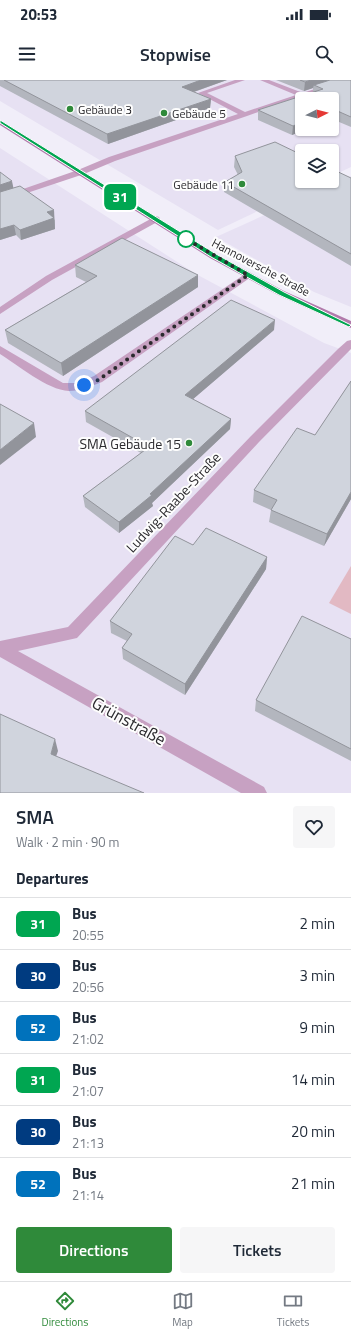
<!DOCTYPE html>
<meta charset="utf-8">
<style>
:root{--surface:#fff;--page:#f6f6f7;--text:#1f2937;--muted:#747a83;--line:#e0e1e3;--accent:#2f8a3a}
body{margin:0;font-family:"Titillium Web",sans-serif;background:var(--page);color:var(--text);height:100vh;display:flex;flex-direction:column;font-size:15px;white-space:nowrap}
*{box-sizing:border-box;margin:0}
p{font-size:13px;color:var(--muted)}
.icon{flex:none;width:22px;height:22px;fill:none;stroke:currentColor;stroke-width:2;stroke-linecap:round;stroke-linejoin:round}
.map{position:relative;height:713px;overflow:hidden}
.panel{display:flex;flex-direction:column;background:var(--surface);flex:1}
.panel>*{flex:none}
.badge{padding:0 8px;border-radius:6px;font-size:14px;line-height:26px}
.needle{width:26px;rotate:84deg}
.buttons{position:absolute;left:295px;top:12px;display:grid;gap:8px}
.buttons a{display:grid;place-items:center;width:44px;height:44px;border-radius:4px;background:var(--surface);box-shadow:0 1px 3px #0004;font-size:20px}
.you{position:absolute;width:20px;height:20px;margin:-10px;border:3px solid #fff;border-radius:50%;background:#1a73e8;box-shadow:0 0 0 6px #1a73e833}
.map>.badge{position:absolute;translate:-50% -50%;box-shadow:0 0 0 2px #fff}
h2{padding:0 16px;font-size:15px;line-height:36px}
.round{display:grid;place-items:center;flex:none;width:42px;height:42px;border-radius:4px;background:var(--page)}
.head{display:flex;align-items:center;justify-content:space-between;height:68px;padding:0 16px}
h1{font-size:19px;font-weight:600;line-height:30px}
.action{display:flex;gap:8px;margin-top:auto;padding:8px 16px}
.action a{flex:1;height:46px;border-radius:4px;background:var(--accent);color:#fff;font-size:16px;font-weight:600;line-height:46px;text-align:center}
.action a+a{background:var(--page);color:var(--text)}
ul{padding:0;list-style:none}
li{display:flex;align-items:center;gap:12px;height:52px;padding:0 16px;border-top:1px solid var(--line)}
li div{flex:1}
li b{display:block;font-size:15px}
li em{font-style:normal}
li .badge{min-width:44px;font-weight:700;text-align:center}
.status{display:flex;justify-content:space-between;align-items:center;height:28px;padding:0 20px;background:var(--surface);direction:ltr}
.status svg{height:11px;fill:currentColor}
header{display:flex;justify-content:space-between;align-items:center;height:52px;padding:0 16px;background:var(--surface);font-size:18px;font-weight:600}
.dock{display:flex;justify-content:space-around;align-items:center;height:56px;border-top:1px solid var(--line);background:var(--surface);font-size:11px;color:var(--muted)}
.dock a{display:grid;justify-items:center;gap:2px}
.dock .selected{color:var(--accent)}
.map>svg:first-child{display:block}
.built{fill:#e7e1f3;fill-rule:evenodd}
.green{fill:#e2b9c3}
.lines{fill:none;stroke-linecap:round;stroke-linejoin:round}
.lane{fill:#c7a1c2;fill-rule:evenodd}
.street{fill:#c7a1c2;fill-rule:evenodd}
.secondary{fill:#b17aab;fill-rule:evenodd}
.wall{fill:#b3b6be}
.shaded-wall{fill:#92949b}
.building{fill:#d0d4dd;stroke:#92949b}
.line{fill:#00a651;stroke:#fff}
.walk{stroke:#2b2a2e;stroke-width:4;stroke-dasharray:0 7.2}
.poi-dot{fill:#2f8a3a;stroke:#fdfdfd;stroke-width:1.5}
.stop-dot{fill:#fff;stroke:#00a651;stroke-width:2}
.labels{text-anchor:middle;dominant-baseline:central;stroke-width:4;stroke-linejoin:round;paint-order:stroke}
.far-poi-label{font-size:12px;fill:#2b2a2e;stroke:#fdfdfd;text-anchor:start}
.far-street-label{font-size:12px;fill:#2b2a2e;stroke:#fdfdfd}
.poi-label{font-size:14px;fill:#2b2a2e;stroke:#fdfdfd;text-anchor:end}
.street-label{font-size:14px;fill:#2b2a2e;stroke:#fdfdfd}
.near-street-label{font-size:17px;fill:#2b2a2e;stroke:#fdfdfd}
</style>
<div class="status"><b>20:53</b><svg viewBox="0 0 49 12"><path d="M0 12V9h3v3zM5 12V6h3v6zM10 12V3h3v9zM15 12V0h3v12zM26 1h20v11H26zM47 4h2v5h-2z"/></svg></div>
<header><svg class="icon" aria-label="menu" viewBox="0 0 24 24"><path d="M4 6h16M4 12h16M4 18h16"/></svg>Stopwise<svg class="icon" aria-label="search" viewBox="0 0 24 24"><circle cx="10" cy="10" r="6"/><path d="M15 15l6 6"/></svg></header>
<div class="map">
<svg width="351" height="713" viewBox="0 0 351 713">
<rect width="100%" height="100%" fill="#f1eef9"/>
<!-- built -->
<g class="built">
<path d="M0 0H351V87L332 96V71H302V101H321L218 150 0 21ZM302 19H332V49H302Z"/>
<path d="M0 68 196 194 324 263 351 273V713H0Z"/>
<path d="M351 96V227L314 212 216 157Z"/>
</g>
<!-- green -->
<path class="green" d="M351 486V534L329 523Z"/>
<g class="lines">
<!-- lane -->
<g class="lane">
<path d="M235 0H245L207 13 245 32 296 15 260 0H269L303 13 341 0H350L247 36 115 81 84 94 0 122V117L78 90 109 77 238 34 198 13Z"/>
<path d="M156 136 159 137 160 139 159 141 52 200 0 234V227L46 196Z"/>
<path d="M248 192 253 195 251 197 102 302C92 306 80 311 69 311 47 310 18 285 0 274V266L63 303H78L94 296Z"/>
</g>
<!-- street -->
<path class="street" d="M351 260V269L259 362 77 558 18 571 264 707 267 713H241L0 577V561L68 547 251 356 338 269 347 261Z"/>
<!-- secondary -->
<path class="secondary" d="M0 40 216 174 284 211 351 241V248L278 215 210 178 0 45Z"/>
</g>
<!-- wall -->
<g class="wall">
<path d="M0 0H227L194 12 211 19 210 28 108 64 0 6Z"/>
<path d="M276 0H351V47L332 39V19L302 49H307L292 55 258 40V30L313 12V8L304 11Z"/>
<path d="M235 76 351 98V186L224 112 225 102 238 95 234 87Z"/>
<path d="M0 92 13 108 55 140V149L21 160 16 155 0 160Z"/>
<path d="M75 185 198 207 63 296 8 263 5 250 86 202 76 197Z"/>
<path d="M274 250 193 319 231 339 230 349 152 423 153 426 119 453 85 427 83 416 141 373 86 342 85 331Z"/>
<path d="M351 301V419L324 466 269 442 271 430 253 422 254 410 315 355Z"/>
<path d="M193 465 267 477 266 489 185 615 123 579 122 568 127 561 111 553 110 541Z"/>
<path d="M351 559V681L255 631 256 620Z"/>
</g>
<!-- shaded-wall -->
<g class="shaded-wall">
<path d="M201 0H227L182 16V7Z"/>
<path d="M311 0H336L314 5 313 8 304 11 305 2Z"/>
<path d="M211 19 210 28 108 64 107 54Z"/>
<path d="M302 42V49H307L292 55 293 46Z"/>
<path d="M12 101 14 111 0 116V105Z"/>
<path d="M54 130 55 149 21 160 20 150 47 132Z"/>
<path d="M14 145 16 155 0 160V149Z"/>
<path d="M198 195V207L63 296 61 283Z"/>
<path d="M275 240 274 250 185 326V315Z"/>
<path d="M231 339 230 349 152 423 153 426 119 453V442L150 414Z"/>
<path d="M34 343 36 357 0 385V370Z"/>
<path d="M351 412V419L324 466 327 454Z"/>
<path d="M267 477 266 489 185 615V604Z"/>
<path d="M55 659 58 671 53 685 51 674Z"/>
</g>
<!-- building -->
<g class="building">
<path d="M4 0H201L182 7 211 19 107 54Z"/>
<path d="M300 0H311L305 2Z"/>
<path d="M330 0H351V37L333 29 332 30V19H302V42L293 46 258 30 323 9 314 5Z"/>
<path d="M275 62 302 75V101H332V89L351 98V174L225 102 242 92 235 76Z"/>
<path d="M0 92 12 101 0 105Z"/>
<path d="M20 106 54 130 47 132 54 138 20 150 14 145 0 149V112Z"/>
<path d="M122 158 198 195 61 283 5 250 97 196 75 185Z"/>
<path d="M231 220 275 240 185 315 231 339 150 414 152 415 119 442 83 416 149 367 85 331Z"/>
<path d="M351 301V412L327 454 271 430 277 420 254 410 297 348 315 355Z"/>
<path d="M0 324 34 343 0 370Z"/>
<path d="M206 448 267 477 185 604 122 568 132 554 110 541 175 456 193 465Z"/>
<path d="M302 536 351 559V669L256 620Z"/>
<path d="M0 634 55 659 51 674 144 713H0Z"/>
</g>
<!-- line -->
<path class="line" d="M0 40 216 174 284 212 351 245 349 247 279 215 211 177 0 43Z"/>
<g class="lines">
<!-- walk -->
<path class="walk" d="M84 305 98 300 248 195 181 156 186 159"/>
</g>
<!-- markers -->
<g class="poi-dot">
<circle cx="70" cy="29" r="4"/>
<circle cx="164" cy="33" r="4"/>
<circle cx="242" cy="104" r="4"/>
<circle cx="189" cy="363" r="4"/>
</g>
<circle class="stop-dot" cx="186" cy="159" r="8"/>
<g class="labels">
<!-- far-poi labels -->
<g class="far-poi-label">
<text x="78" y="29">Gebäude 3</text>
<text x="172" y="33">Gebäude 5</text>
<text x="234" y="104" text-anchor="end">Gebäude 11</text>
</g>
<!-- far-street labels -->
<g class="far-street-label">
<text transform="translate(261 187) rotate(28)">Hannoversche Straße</text>
</g>
<!-- poi labels -->
<g class="poi-label">
<text x="181" y="363">SMA Gebäude 15</text>
</g>
<!-- street labels -->
<g class="street-label">
<text transform="translate(173 422) rotate(-47)">Ludwig-Raabe-Straße</text>
</g>
<!-- near-street labels -->
<g class="near-street-label">
<text transform="translate(129 641) rotate(29)">Grünstraße</text>
</g>
</g>
</svg>
<div class="buttons">
<a><svg class="needle" viewBox="-14 -14 28 28"><path d="M0-13l5 13h-10z" fill="#e53935"/><path d="M0 13l5-13h-10z" fill="#747a83"/></svg></a>
<a><svg class="icon" aria-label="layers" viewBox="0 0 24 24"><path d="M12 4l9 5-9 5-9-5zM3 14l9 5 9-5"/></svg></a>
</div>
<div class="you" style="left:84px;top:305px"></div>
<b class="badge" style="left:120px;top:117px;background:#00a651;color:#fff">31</b>
</div>
<section class="panel">
<div class="head"><div><h1>SMA</h1><p>Walk · 2 min · 90 m</p></div><a class="round"><svg class="icon" aria-label="heart" viewBox="0 0 24 24"><path d="M12 20l-8-8c-3-5 5-10 8-4 3-6 11-1 8 4z"/></svg></a></div>
<h2>Departures</h2>
<ul>
<li><span class="badge" style="background:#00a651;color:#fff">31</span><div><b>Bus</b><p>20:55</p></div><em>2 min</em></li>
<li><span class="badge" style="background:#003b80;color:#fff">30</span><div><b>Bus</b><p>20:56</p></div><em>3 min</em></li>
<li><span class="badge" style="background:#0072bc;color:#fff">52</span><div><b>Bus</b><p>21:02</p></div><em>9 min</em></li>
<li><span class="badge" style="background:#00a651;color:#fff">31</span><div><b>Bus</b><p>21:07</p></div><em>14 min</em></li>
<li><span class="badge" style="background:#003b80;color:#fff">30</span><div><b>Bus</b><p>21:13</p></div><em>20 min</em></li>
<li><span class="badge" style="background:#0072bc;color:#fff">52</span><div><b>Bus</b><p>21:14</p></div><em>21 min</em></li>
</ul>
<div class="action"><a>Directions</a><a>Tickets</a></div>
</section>
<nav class="dock">
<a class="selected"><svg class="icon" aria-label="directions" viewBox="0 0 24 24"><path d="M12 3l9 9-9 9-9-9zM9 14v-3h6M13 9l2 2-2 2"/></svg>Directions</a>
<a><svg class="icon" aria-label="map" viewBox="0 0 24 24"><path d="M3 6l6-2 6 2 6-2v14l-6 2-6-2-6 2zM9 4v14M15 6v14"/></svg>Map</a>
<a><svg class="icon" aria-label="tickets" viewBox="0 0 24 24"><path d="M3 7h18v10H3zM15 7v10"/></svg>Tickets</a>
</nav>
